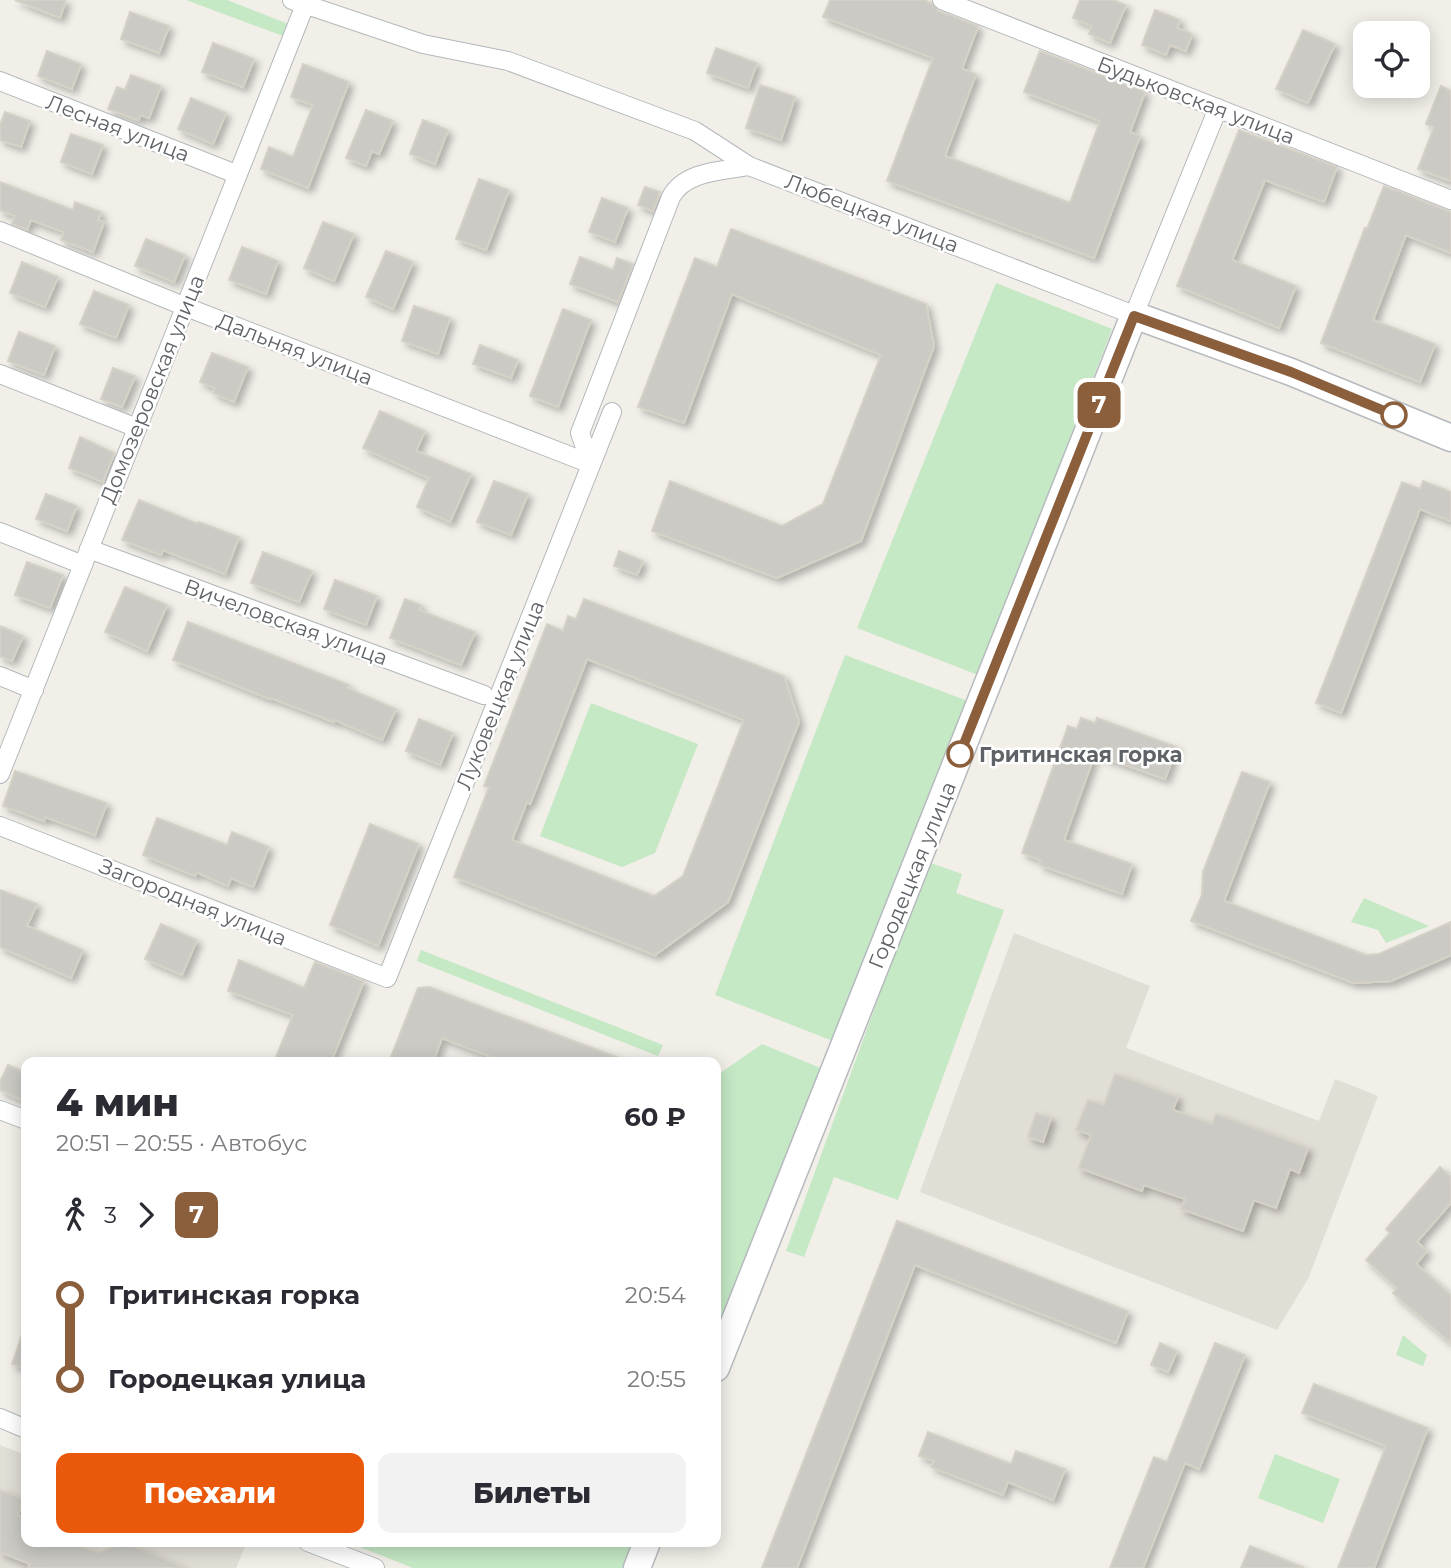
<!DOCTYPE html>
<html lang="ru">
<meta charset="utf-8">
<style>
:root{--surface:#fff;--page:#f2f2f3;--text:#2b2b33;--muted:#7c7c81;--accent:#ea580c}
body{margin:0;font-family:Montserrat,sans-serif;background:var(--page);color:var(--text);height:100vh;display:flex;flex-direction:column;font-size:26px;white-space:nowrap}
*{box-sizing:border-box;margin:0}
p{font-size:23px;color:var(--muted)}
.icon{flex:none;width:38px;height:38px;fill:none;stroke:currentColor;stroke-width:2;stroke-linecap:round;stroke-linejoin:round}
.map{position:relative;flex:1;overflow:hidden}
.sheet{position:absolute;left:21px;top:1057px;width:700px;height:490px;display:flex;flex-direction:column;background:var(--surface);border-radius:14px;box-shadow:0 4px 18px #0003}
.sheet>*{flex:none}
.badge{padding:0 14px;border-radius:10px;font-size:24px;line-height:46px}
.controls{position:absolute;left:1353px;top:21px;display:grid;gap:14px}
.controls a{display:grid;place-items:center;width:77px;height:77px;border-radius:14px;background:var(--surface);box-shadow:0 4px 18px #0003;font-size:35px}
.map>.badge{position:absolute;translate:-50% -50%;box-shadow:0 0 0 4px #fff}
.legs{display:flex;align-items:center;gap:10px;height:77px;padding:0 35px;font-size:23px}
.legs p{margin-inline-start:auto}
.headline{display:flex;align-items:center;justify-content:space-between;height:119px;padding:0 35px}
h1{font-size:38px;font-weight:800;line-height:52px}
.button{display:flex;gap:14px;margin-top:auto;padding:14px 35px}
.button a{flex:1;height:80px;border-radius:14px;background:var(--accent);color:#fff;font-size:28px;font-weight:800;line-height:80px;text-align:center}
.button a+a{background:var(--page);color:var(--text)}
ul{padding:0 35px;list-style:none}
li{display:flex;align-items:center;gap:24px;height:84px;font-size:26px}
li i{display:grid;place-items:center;width:10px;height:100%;margin:0 9px;background:currentColor}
li i::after{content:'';width:18px;height:18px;margin:-9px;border:5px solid;border-radius:50%;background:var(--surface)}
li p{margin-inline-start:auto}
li:first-child i{background:linear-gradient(#0000 50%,currentColor 0)}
li:last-child i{background:linear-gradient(currentColor 50%,#0000 0)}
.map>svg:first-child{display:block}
.education{fill:#e1ded6}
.green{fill:#c5e8c5}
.building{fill:#cccac5;stroke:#d6d1c6;stroke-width:2;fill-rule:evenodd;filter:url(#shadow)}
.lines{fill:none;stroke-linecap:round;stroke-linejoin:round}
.street-casing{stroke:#b5b8bc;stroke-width:20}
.secondary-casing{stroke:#b6babf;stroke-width:29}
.street{stroke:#fff;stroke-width:18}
.secondary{stroke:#fff;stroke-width:26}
.line-1-casing{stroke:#fff;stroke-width:16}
.line-1{stroke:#8b5e3c;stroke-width:10}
.stop-1-dot{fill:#fff;stroke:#8b5e3c;stroke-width:3.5}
.labels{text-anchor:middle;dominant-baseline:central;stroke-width:5;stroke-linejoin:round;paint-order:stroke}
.street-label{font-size:21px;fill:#5f6368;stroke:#fff}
.stop-label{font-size:21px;font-weight:bold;fill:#5f6368;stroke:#fff;text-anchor:start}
</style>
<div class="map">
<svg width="1451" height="1568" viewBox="0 0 1451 1568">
<defs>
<filter id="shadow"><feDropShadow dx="4.5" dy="4.5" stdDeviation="3.5" flood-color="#0004"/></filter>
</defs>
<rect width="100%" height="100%" fill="#f1efe8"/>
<!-- education -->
<g class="education">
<path d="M1014 933 1150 986 1126 1048 1319 1121 1335 1079 1378 1096 1308 1279 1277 1330 920 1192Z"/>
<path d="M0 1445 26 1455V1542H247L236 1568H0Z"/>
</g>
<!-- green -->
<g class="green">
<path d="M186 0H227L291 25 286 37Z"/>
<path d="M996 283 1112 329 978 675 857 628Z"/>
<path d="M845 655 968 701 833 1041 715 995Z"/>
<path d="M591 703 698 744 655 853 622 867 540 836Z"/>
<path d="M928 862 962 874 956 893 1004 910 898 1200 834 1177 804 1257 786 1251Z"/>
<path d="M1364 898 1429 926 1386 943 1378 930 1351 922Z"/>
<path d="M421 950 663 1045 658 1056 417 961Z"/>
<path d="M762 1044 823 1069 716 1334V1076Z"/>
<path d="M1403 1335 1427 1355 1423 1366 1396 1355Z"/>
<path d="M1275 1454 1340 1479 1323 1523 1258 1498Z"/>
<path d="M347 1542H634L623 1568H413Z"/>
</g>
<!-- building -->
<g class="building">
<path d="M15 0H66L60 18Z"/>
<path d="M830 0H924L931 3 938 11 978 26 962 69 976 74 945 156 1070 203 1100 121 1024 92 1040 51 1145 92 1130 132 1140 136 1094 258 887 181 933 58 823 17Z"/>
<path d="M1080 0H1113L1126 5 1110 43 1089 34 1092 26 1073 18Z"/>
<path d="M1155 10 1180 20 1177 28 1192 34 1186 51 1170 45 1166 55 1142 45Z"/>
<path d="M130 12 169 26 159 53 121 39Z"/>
<path d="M1303 30 1335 44 1308 103 1276 89Z"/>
<path d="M213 43 254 59 243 87 202 72Z"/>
<path d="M716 48 757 63 748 88 707 73Z"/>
<path d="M47 51 81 64 72 89 38 76Z"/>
<path d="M303 64 349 82 308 188 261 169 269 147 293 157 313 105 291 97Z"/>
<path d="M131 75 161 86 149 118 141 115 138 120 108 109 117 87 125 90Z"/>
<path d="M760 85 795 97 781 140 746 128Z"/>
<path d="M1441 86 1451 91V181L1418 169 1434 127 1426 124Z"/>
<path d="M191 98 226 113 213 144 178 129Z"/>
<path d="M366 110 393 121 379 154 372 151 366 166 346 158Z"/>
<path d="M5 112 30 121 21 147 0 140V125Z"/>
<path d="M423 120 448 130 435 164 410 154Z"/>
<path d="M1239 130 1337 167 1324 202 1265 180 1232 260 1296 286 1279 328 1177 286Z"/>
<path d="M71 134 103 145 92 174 61 162Z"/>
<path d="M479 179 509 190 486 250 456 239Z"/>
<path d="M0 182 73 210 75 202 101 212 98 220 104 222 93 252 61 240 64 232 31 220 27 230 12 224 15 216 0 210Z"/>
<path d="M1384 186 1451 212V253L1406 235 1373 320 1435 344 1420 382 1321 343 1365 228 1367 229Z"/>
<path d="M645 187 660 192 653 211 638 205Z"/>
<path d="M602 198 628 208 615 242 589 232Z"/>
<path d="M323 222 354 234 334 281 304 268Z"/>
<path d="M731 229 926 304 934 346 861 541 777 578 652 531 670 481 782 526 823 504 881 355 732 294 684 423 638 407 695 258 717 267Z"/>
<path d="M146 239 185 255 174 282 135 266Z"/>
<path d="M242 247 278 261 266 294 229 280Z"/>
<path d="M386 251 413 262 393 309 366 297Z"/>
<path d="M580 257 613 270 617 258 633 264 618 302 570 284Z"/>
<path d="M22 262 58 277 45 307 10 293Z"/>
<path d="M94 291 129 305 116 338 80 324Z"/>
<path d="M414 306 450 318 438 354 402 341Z"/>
<path d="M563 309 591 320 558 407 530 396Z"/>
<path d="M19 332 55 346 44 375 8 361Z"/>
<path d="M480 345 518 360 511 378 473 364Z"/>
<path d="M212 353 248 367 234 402 213 393 215 388 200 382Z"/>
<path d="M113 368 135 376 122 407 101 399Z"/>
<path d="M380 411 425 431 416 451 471 474 450 522 417 507 429 478 363 448Z"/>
<path d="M80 437 114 453 103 482 69 468Z"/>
<path d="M494 481 528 494 511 535 477 522Z"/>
<path d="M1423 481 1451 492V521L1420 509 1341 713 1316 703 1402 482 1420 489Z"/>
<path d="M46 494 77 506 67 531 36 519Z"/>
<path d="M139 500 198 524 199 522 239 537 225 574 163 550 161 555 122 540Z"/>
<path d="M619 551 643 561 637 575 614 566Z"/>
<path d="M263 552 312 571 299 602 251 583Z"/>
<path d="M27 562 63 575 50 608 15 595Z"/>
<path d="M335 580 377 596 366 625 324 609Z"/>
<path d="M125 587 167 605 147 651 105 632Z"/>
<path d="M405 599 421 605 419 610 475 632 461 665 390 638Z"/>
<path d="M584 599 784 676 799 722 728 902 655 955 454 877 489 787 484 786 547 624 563 631 568 616 576 619ZM587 659 744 720 683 876 654 896 512 840 527 802 530 804Z"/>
<path d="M188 622 349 685 347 688 396 709 382 740 335 720 334 722 271 698 270 699 173 660Z"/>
<path d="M0 626 23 636 12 661 0 656Z"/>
<path d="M1081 718 1095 723 1097 718 1177 747 1165 779 1095 754 1064 840 1132 864 1122 894 1040 865 1041 860 1022 853 1068 726 1077 729Z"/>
<path d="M419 719 453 733 440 765 406 751Z"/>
<path d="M15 771 107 803 95 835 45 817 44 821 3 806Z"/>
<path d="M1242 772 1270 782 1224 901 1366 955 1379 954 1451 922V955L1391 981 1354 983 1191 921 1202 895 1203 872Z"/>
<path d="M157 818 227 845 232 832 269 847 253 887 231 878 228 886 196 872 195 876 143 855Z"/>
<path d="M370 824 419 844 378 946 330 925Z"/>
<path d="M0 890 37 904 27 926 83 950 71 978 0 947Z"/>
<path d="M161 924 197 940 182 975 145 959Z"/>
<path d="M239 960 304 988 315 962 364 981 331 1062H274L293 1015 228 991Z"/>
<path d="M429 987 627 1061 626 1062H505L442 1038 433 1062H389L418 988Z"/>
<path d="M8 1065 26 1073V1102L0 1090V1082Z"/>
<path d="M1115 1074 1178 1097 1173 1110 1212 1124 1216 1114 1308 1148 1299 1173 1290 1169 1276 1208 1254 1200 1243 1231 1181 1209 1185 1199 1144 1185 1142 1191 1079 1168 1091 1135 1076 1130 1088 1100 1104 1105Z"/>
<path d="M1036 1113 1051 1118 1043 1142 1028 1137Z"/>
<path d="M1440 1167 1451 1177V1203L1417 1242 1427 1251 1416 1264 1451 1295V1343L1393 1293 1397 1288 1366 1260 1390 1233 1386 1229Z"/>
<path d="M897 1221 1128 1311 1116 1343 915 1265 797 1568H762Z"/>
<path d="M24 1329 26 1330V1368L12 1364Z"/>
<path d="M1160 1343 1177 1351 1168 1372 1151 1365Z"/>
<path d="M1215 1343 1245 1355 1199 1469 1185 1463 1143 1568H1110L1154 1457 1167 1462Z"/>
<path d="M1314 1384 1428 1428 1374 1568H1338L1386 1446 1302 1413Z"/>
<path d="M928 1432 1011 1464 1016 1451 1065 1469 1053 1500 1008 1482 1003 1495 931 1467 934 1461 919 1456Z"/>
<path d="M0 1490 24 1499 18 1515 26 1518V1542H66L99 1553 123 1542 186 1568H28L30 1564 0 1552Z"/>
<path d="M1250 1546 1303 1567V1568H1241Z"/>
</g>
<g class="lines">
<defs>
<g id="street">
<path d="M292 0 423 44 508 61 695 131 749 166 1134 315 1218 108"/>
<path d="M942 0 1451 200"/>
<path d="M0 81 236 174"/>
<path d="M0 231 186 307 591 464"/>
<path d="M0 374 137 428"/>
<path d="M591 464 580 433 671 197C685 171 722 171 749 166"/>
<path d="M0 532 83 565"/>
<path d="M89 549 484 695"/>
<path d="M0 676 34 690"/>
<path d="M0 774 305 5"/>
<path d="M0 826 387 978 612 412"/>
<path d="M0 1110 26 1120"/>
<path d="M0 1418 26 1429"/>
<path d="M308 1542 375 1568"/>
</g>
<g id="secondary">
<path d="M716 1368 1134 315 1291 372 1451 438"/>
<path d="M637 1568 647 1542"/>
</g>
</defs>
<!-- street casing -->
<use href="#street" class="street-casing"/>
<!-- secondary casing -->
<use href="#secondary" class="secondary-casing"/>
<!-- street -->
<use href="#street" class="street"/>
<!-- secondary -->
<use href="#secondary" class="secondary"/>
</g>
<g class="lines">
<defs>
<path id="line-1" d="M960 754 1134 316 1291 372 1394 415"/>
</defs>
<!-- line-1 casing -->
<use href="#line-1" class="line-1-casing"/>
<!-- line-1 -->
<use href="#line-1" class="line-1"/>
</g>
<!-- markers -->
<g class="stop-1-dot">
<circle cx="1394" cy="415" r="12"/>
<circle cx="960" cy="754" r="12"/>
</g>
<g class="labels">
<!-- street labels -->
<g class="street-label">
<text transform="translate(1196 100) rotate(21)">Будьковская улица</text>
<text transform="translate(118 128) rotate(21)">Лесная улица</text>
<text transform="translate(872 213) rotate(21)">Любецкая улица</text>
<text transform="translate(295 349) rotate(21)">Дальняя улица</text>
<text transform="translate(152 389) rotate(-68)">Домозеровская улица</text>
<text transform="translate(286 622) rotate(20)">Вичеловская улица</text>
<text transform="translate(500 695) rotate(-68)">Луковецкая улица</text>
<text transform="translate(912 875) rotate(-68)">Городецкая улица</text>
<text transform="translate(193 902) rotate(22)">Загородная улица</text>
</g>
<!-- stop labels -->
<g class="stop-label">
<text x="979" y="754">Гритинская горка</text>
</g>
</g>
</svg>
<div class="controls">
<a><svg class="icon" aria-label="locate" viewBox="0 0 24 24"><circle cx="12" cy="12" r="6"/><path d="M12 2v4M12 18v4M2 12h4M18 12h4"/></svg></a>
</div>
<b class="badge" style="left:1099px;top:405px;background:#8b5e3c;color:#fff">7</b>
<section class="sheet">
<div class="headline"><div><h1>4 мин</h1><p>20:51 – 20:55 · Автобус</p></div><b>60 ₽</b></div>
<div class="legs"><svg class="icon" aria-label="walk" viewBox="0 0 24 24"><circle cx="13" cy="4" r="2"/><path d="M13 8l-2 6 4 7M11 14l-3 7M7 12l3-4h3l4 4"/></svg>3<svg class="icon" aria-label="forward" viewBox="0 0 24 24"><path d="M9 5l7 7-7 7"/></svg><b class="badge" style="background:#8b5e3c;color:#fff">7</b></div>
<ul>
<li><i style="color:#8b5e3c"></i><b>Гритинская горка</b><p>20:54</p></li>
<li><i style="color:#8b5e3c"></i><b>Городецкая улица</b><p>20:55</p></li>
</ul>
<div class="button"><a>Поехали</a><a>Билеты</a></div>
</section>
</div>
